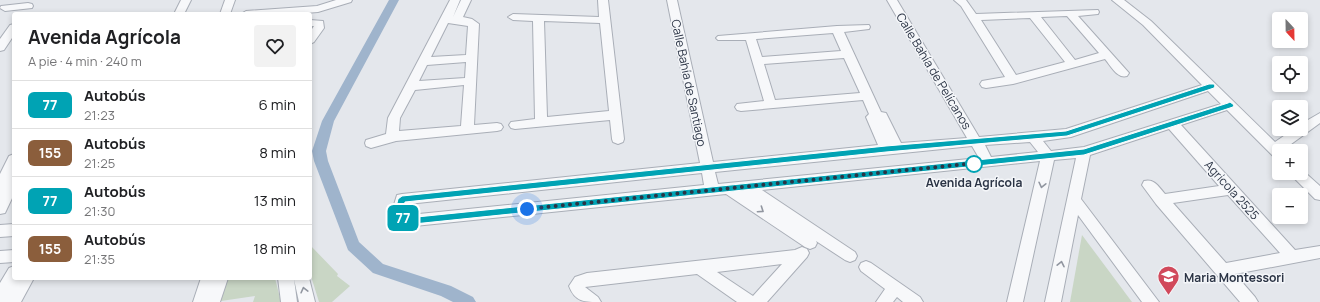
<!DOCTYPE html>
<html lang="es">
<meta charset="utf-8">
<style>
:root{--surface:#fff;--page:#f2f2f2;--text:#202124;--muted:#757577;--line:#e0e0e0}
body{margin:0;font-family:Manrope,sans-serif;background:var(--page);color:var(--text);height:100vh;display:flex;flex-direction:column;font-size:15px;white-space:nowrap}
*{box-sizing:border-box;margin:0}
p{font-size:13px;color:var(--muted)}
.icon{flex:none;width:22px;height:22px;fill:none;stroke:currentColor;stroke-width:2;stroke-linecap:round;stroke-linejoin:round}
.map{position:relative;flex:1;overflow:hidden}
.panel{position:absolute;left:12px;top:12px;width:300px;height:268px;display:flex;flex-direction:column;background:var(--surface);border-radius:4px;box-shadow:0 2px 6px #0003}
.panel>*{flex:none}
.badge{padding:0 8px;border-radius:6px;font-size:14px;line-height:26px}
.needle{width:26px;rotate:158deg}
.fabs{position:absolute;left:1272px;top:12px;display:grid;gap:8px}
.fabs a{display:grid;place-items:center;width:36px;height:36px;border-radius:4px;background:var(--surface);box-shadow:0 2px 6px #0003;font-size:20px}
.you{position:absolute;width:20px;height:20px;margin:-10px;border:3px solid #fff;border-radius:50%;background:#1a73e8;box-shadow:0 0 0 6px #1a73e833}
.map>.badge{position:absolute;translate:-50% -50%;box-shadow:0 0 0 2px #fff}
.round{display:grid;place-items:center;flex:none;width:42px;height:42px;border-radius:4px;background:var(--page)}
.headline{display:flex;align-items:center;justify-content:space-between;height:68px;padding:0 16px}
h1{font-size:19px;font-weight:700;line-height:30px}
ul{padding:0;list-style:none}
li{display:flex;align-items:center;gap:12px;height:48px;padding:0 16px;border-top:1px solid var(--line)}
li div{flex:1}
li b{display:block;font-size:15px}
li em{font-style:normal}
li .badge{min-width:44px;font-weight:700;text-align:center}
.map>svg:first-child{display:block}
.green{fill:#c9d6c5}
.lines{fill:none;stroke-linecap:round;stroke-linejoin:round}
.canal{fill:#9fb4cc;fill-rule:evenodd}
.minor-casing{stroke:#a9aeb7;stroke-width:2}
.minor{fill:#f7f8fa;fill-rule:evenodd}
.oneway{stroke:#9196a0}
.line{fill:#00a3b4;stroke:#fff}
.walk{stroke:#2b3445;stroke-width:4;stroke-dasharray:0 7.2}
.stop-dot{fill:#fff;stroke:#00a3b4;stroke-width:2}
.labels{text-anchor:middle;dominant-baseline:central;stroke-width:3;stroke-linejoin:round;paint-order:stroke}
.street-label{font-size:12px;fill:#2b3445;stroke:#f4f6f9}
.stop-label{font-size:12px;font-weight:bold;fill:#2b3445;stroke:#f4f6f9}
.poi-label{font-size:12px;font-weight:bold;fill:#2b3445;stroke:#f4f6f9;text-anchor:start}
</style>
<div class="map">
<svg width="1320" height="302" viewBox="0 0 1320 302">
<rect width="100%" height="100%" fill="#e4e7ec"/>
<!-- green -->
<g class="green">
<path d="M1082 235 1132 302H1070Z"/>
<path d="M310 245 338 274 337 276 350 286 332 302H319L310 273Z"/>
<path d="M228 278H275L281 302H253L255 296 221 301Z"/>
</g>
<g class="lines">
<!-- canal -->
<path class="canal" d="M389 0H399L334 121 326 151 328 161 359 242 383 264 451 286 473 297 476 302H453L441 296 373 273 348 250 314 161 312 151 322 121Z"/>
<defs>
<g id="minor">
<path d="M181 0H191L184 14H174Z"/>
<path d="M225 0H235L230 14H220Z"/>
<path d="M336 0H352L351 2 318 12 292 14H241L246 11 317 6Z"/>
<path d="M450 0H460L453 17 461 0H471L463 17 472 19 479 24 474 125 497 123 501 124 503 127 501 130 497 131 396 141 371 148 366 146 365 143 366 140 386 134 388 118ZM448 23 468 26 466 55 431 57ZM466 62 465 78 419 81 427 65ZM464 85 461 126 399 131 400 118 415 90Z"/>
<path d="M598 0H608L624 139 623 142 618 144 613 142 612 139 610 120 515 129 511 128 509 125 511 122 535 119 533 21 513 20 508 17 513 14 599 17ZM544 21 600 23 609 111 547 117Z"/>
<path d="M667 0H677L713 162 878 145 866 117 869 114 863 100 741 111 737 110 735 107 737 104 764 101 746 40H718L716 38 718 36 837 26 869 25 870 27 869 29 844 32 881 112 886 113 901 143 967 138 887 0H897L979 137 1066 129 1202 85 1143 25 1112 0H1124L1151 21 1275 142 1294 129H1301V124L1320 113V123L1283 150 1284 151H1279V159L1274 157 1227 110 1181 125 1295 250 1320 246V258L1235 274 1255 297 1258 302H1240L1156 204 1142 185 1144 181C1154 178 1159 187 1165 194L1219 186 1169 129 1090 155 1081 199 1159 302H1142L1078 215 1061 302H1045L1076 158 1054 160 1023 302H1007L1040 161 762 190 855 252 857 256 855 260 850 262 845 260 816 241 817 243 815 247 810 249 805 247 726 194 405 227 400 225 392 211 397 195 402 194 700 163ZM833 33 841 51 762 57 756 39ZM844 58 860 93 775 100 764 64ZM1208 91 1221 104 1084 147 1051 151 1043 141 1071 137ZM1030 142 1038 152 991 157 985 145ZM972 146 979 158 718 184 715 172ZM702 173 704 185 409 215 406 211 408 204ZM1228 195 1280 253 1226 263 1173 203Z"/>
<path d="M954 0H966L976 14 1098 10 1099 12 1098 14 1078 16 1129 73 1127 76C1117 79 1111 66 1105 59L1013 84 986 88 982 87 980 84 982 81 1005 77 961 6ZM1067 16 1099 53 1075 60 1041 17ZM1030 18 1065 62 1016 75 981 20Z"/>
<path d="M28 3 32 4 33 6 32 8 5 11 0 8 1 6Z"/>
<path d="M310 20 323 21 324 28 314 42 310 44V32L314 26H310Z"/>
<path d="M14 24V35L4 50 0 51V39L10 25Z"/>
<path d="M14 154V194L5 213 0 214V174L9 156Z"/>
<path d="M1301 169 1320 186V200L1315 199 1293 177 1291 173H1301Z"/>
<path d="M14 224V236L0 237V225Z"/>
<path d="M802 247 807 249 809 253 807 257 767 302H737L697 274 585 287 598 297 601 302C584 302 575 302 569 286L575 277 587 273 795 250ZM782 264 753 296 717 272Z"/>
<path d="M14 250V262L0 263V251Z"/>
<path d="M866 261 871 263 920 297 923 302H903L897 297 893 302H876L885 289 861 271 859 267 861 263Z"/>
<path d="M14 266V278H34L21 302H0V283L9 268Z"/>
<path d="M201 278H228L220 302H193Z"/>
<path d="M278 278H309L315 302H299L294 279 297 302H281Z"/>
</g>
</defs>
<!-- minor casing -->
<use href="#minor" class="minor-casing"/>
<!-- minor -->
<use href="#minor" class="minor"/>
</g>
<!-- one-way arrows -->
<defs><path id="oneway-chevron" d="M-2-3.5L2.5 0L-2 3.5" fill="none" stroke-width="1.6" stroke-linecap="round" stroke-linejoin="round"/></defs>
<g class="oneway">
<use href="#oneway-chevron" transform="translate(1042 185) rotate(103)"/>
<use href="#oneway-chevron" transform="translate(761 210) rotate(34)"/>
<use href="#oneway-chevron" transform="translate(1061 264) rotate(-78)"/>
<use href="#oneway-chevron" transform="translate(304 290) rotate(-104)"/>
</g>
<!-- line -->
<path class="line" d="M1209 84H1214L1215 86 1214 88 1067 136 886 152 405 202 403 211 407 218 1084 149 1228 103 1230 102 1234 105 1233 107 1084 155 404 225 401 224 395 211 398 199 402 196 886 146 1066 131Z"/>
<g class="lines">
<!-- walk -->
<path class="walk" d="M527 209 976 163 974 164"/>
</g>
<!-- icons -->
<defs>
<symbol id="school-pin" viewBox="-11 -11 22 30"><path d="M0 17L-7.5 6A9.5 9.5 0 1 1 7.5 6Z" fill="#d1495b" stroke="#f4f6f9"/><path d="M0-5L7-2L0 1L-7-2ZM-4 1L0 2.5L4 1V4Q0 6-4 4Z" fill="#fff"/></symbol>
</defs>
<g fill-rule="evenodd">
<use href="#school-pin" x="1156" y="264" width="25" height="34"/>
</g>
<!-- markers -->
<circle class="stop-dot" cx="974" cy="164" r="8"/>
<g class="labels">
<!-- street labels -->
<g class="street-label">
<text transform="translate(934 71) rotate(59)">Calle Bahía de Pelícanos</text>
<text transform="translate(689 83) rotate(78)">Calle Bahía de Santiago</text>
<text transform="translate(1232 190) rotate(48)">Agrícola 2525</text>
</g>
<!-- stop labels -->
<g class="stop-label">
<text x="974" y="182">Avenida Agrícola</text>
</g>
<!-- poi labels -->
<g class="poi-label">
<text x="1184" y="277">Maria Montessori</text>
</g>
</g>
</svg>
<div class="fabs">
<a><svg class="needle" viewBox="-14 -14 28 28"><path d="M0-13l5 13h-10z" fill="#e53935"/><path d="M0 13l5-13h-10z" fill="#757577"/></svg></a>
<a><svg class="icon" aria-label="locate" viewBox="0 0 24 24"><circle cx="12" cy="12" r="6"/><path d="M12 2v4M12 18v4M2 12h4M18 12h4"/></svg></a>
<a><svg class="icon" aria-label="layers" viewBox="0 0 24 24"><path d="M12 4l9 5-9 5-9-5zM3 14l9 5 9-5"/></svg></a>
<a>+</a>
<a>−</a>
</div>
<div class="you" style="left:527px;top:209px"></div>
<b class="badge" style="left:403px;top:218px;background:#00a3b4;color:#fff">77</b>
<section class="panel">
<div class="headline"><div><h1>Avenida Agrícola</h1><p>A pie · 4 min · 240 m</p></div><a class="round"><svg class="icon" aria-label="heart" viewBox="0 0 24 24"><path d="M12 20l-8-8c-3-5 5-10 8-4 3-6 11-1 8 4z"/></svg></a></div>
<ul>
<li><span class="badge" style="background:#00a3b4;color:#fff">77</span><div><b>Autobús</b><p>21:23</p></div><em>6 min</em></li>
<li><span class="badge" style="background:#8b5e3c;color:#fff">155</span><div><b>Autobús</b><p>21:25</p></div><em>8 min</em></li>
<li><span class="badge" style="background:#00a3b4;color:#fff">77</span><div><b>Autobús</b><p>21:30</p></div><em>13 min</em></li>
<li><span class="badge" style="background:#8b5e3c;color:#fff">155</span><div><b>Autobús</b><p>21:35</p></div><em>18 min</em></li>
</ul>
</section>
</div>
